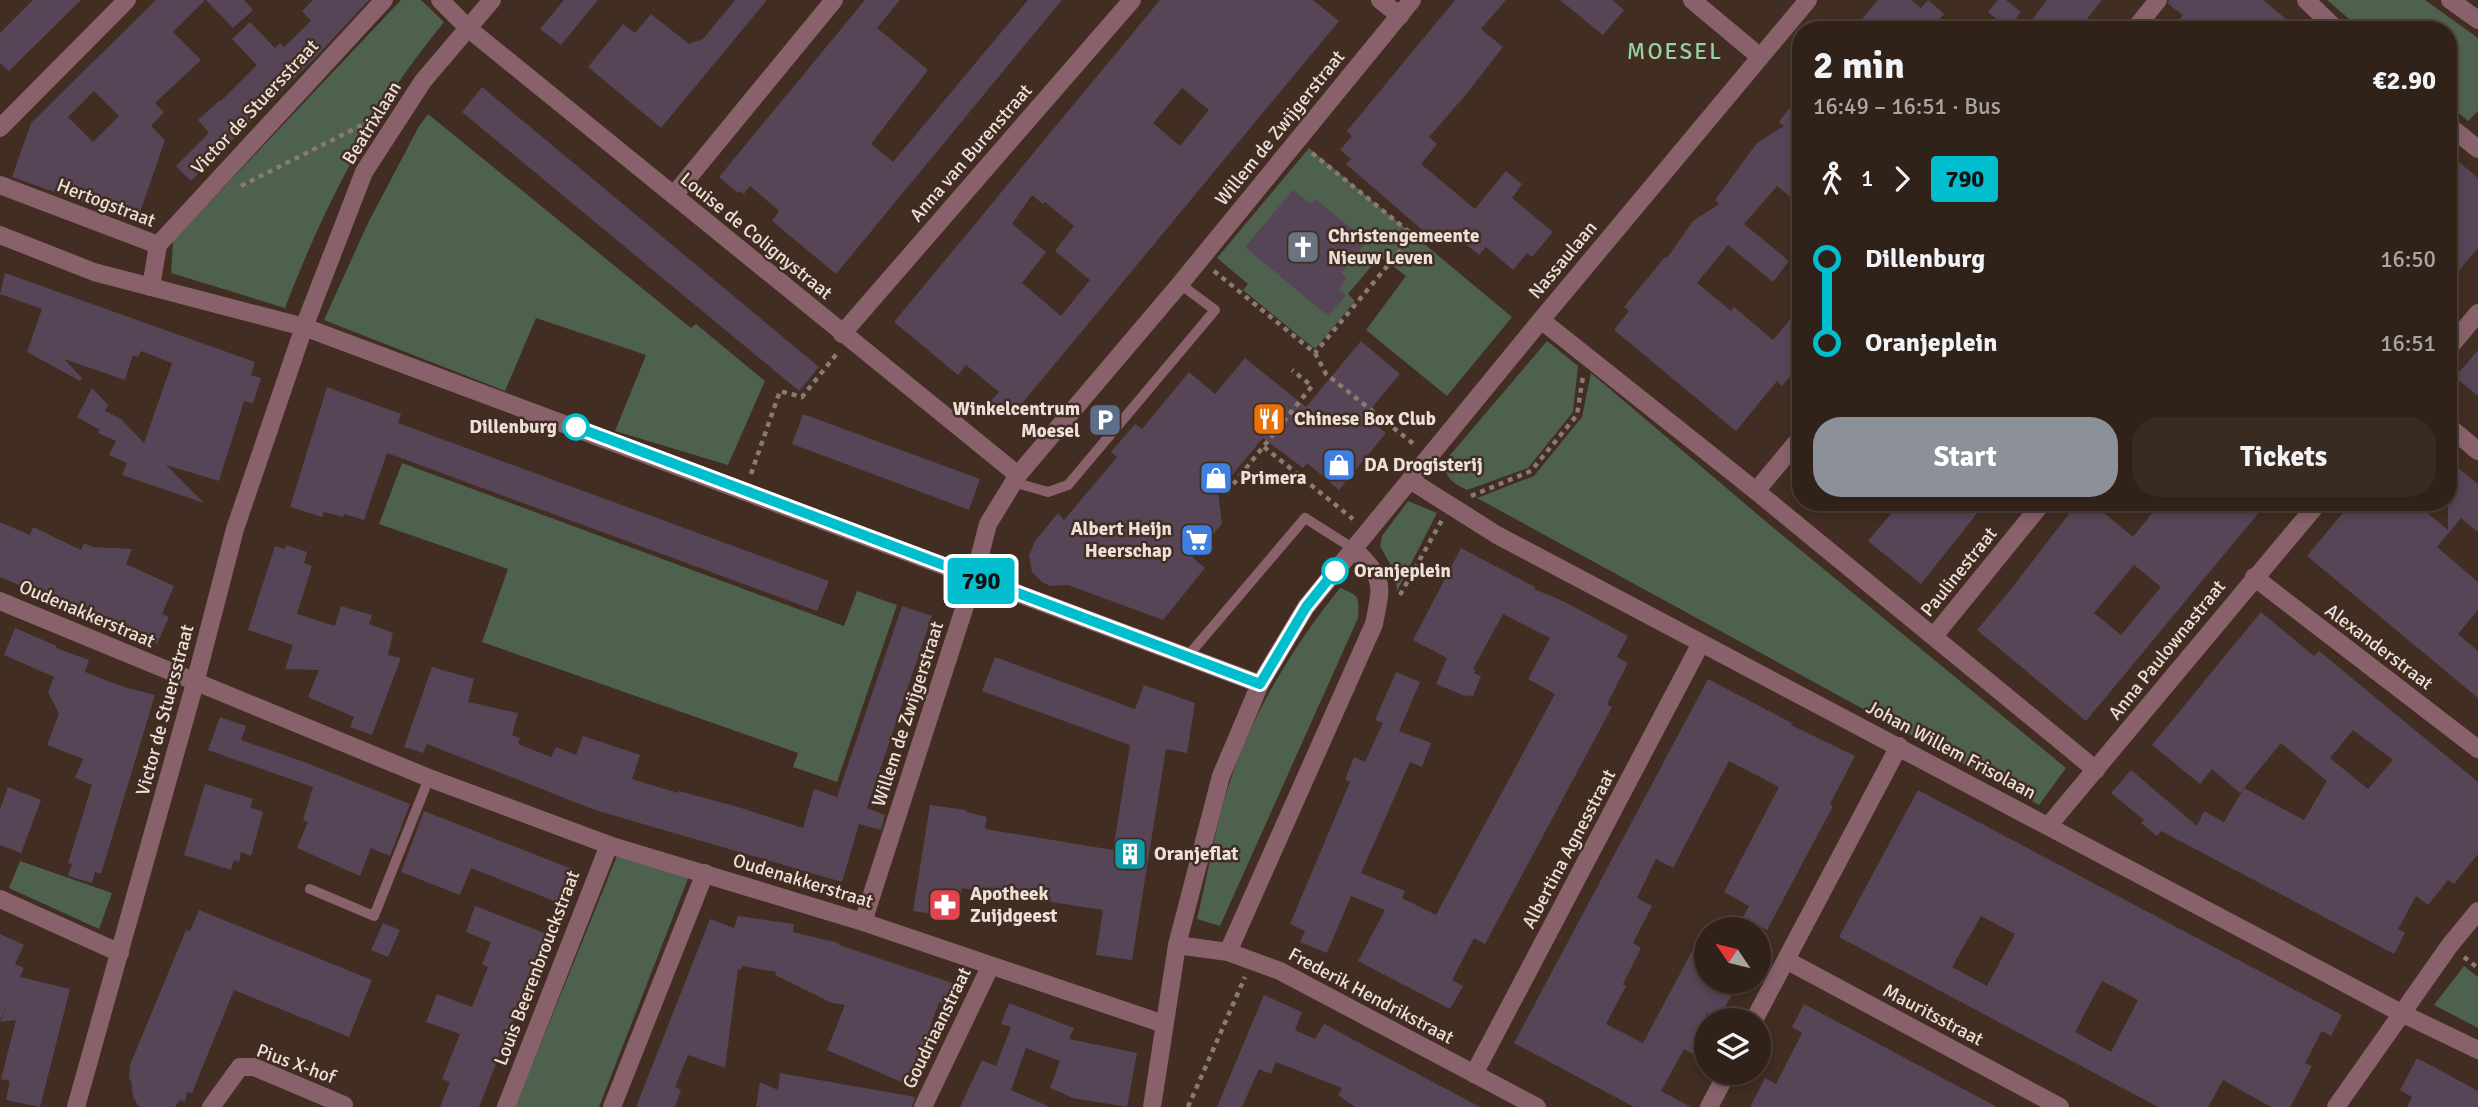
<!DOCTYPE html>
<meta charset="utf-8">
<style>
:root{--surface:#312219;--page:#392a22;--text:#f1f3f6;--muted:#a8a4a2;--line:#4c3f38;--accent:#8c9099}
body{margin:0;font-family:Signika,sans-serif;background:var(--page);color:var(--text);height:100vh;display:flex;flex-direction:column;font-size:26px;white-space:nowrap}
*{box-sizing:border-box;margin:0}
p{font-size:23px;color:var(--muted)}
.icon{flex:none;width:38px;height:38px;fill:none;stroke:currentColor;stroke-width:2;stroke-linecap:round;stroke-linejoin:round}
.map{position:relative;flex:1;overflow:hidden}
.sheet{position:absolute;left:1792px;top:21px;width:665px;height:490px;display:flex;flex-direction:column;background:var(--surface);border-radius:28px;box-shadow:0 4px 10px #0003,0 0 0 2px var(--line)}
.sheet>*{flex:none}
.badge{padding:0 14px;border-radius:5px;font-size:24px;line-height:46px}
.needle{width:46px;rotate:305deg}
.tools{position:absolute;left:1694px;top:917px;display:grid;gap:14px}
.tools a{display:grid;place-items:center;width:77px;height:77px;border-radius:50%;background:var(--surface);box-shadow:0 4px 10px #0003,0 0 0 2px var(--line);font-size:35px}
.map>.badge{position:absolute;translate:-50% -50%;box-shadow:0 0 0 4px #fff}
.legs{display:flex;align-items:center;gap:10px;height:77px;padding:0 21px;font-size:23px}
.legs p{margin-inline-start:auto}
.overview{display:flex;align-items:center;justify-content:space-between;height:119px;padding:0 21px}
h1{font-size:38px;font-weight:700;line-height:52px}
.cta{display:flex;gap:14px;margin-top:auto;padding:14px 21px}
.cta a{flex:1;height:80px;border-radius:28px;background:var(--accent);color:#fff;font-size:28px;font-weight:700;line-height:80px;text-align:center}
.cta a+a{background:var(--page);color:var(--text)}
ul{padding:0 21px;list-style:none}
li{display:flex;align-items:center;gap:24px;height:84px;font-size:26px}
li i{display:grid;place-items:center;width:10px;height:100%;margin:0 9px;background:currentColor}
li i::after{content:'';width:18px;height:18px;margin:-9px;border:5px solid;border-radius:50%;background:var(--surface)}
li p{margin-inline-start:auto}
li:first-child i{background:linear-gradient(#0000 50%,currentColor 0)}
li:last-child i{background:linear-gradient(currentColor 50%,#0000 0)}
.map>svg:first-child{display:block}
.green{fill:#4e604e}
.building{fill:#564556;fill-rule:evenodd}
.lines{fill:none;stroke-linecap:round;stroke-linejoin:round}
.path{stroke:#8b7a71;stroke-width:4.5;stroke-dasharray:5 5;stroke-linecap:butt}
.service{stroke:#88616a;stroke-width:10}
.minor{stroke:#88616a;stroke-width:18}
.tertiary{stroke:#88616a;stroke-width:18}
.line-1-casing{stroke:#fff;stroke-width:16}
.line-1{stroke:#00becd;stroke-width:10}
.stop-1-dot{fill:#fff;stroke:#00becd;stroke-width:3.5}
.labels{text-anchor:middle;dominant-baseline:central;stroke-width:5;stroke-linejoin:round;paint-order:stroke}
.street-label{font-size:19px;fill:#ede0d9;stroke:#412d21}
.poi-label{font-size:19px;font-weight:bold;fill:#ede0d9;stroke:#412d21;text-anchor:start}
.stop-label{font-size:19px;font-weight:bold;fill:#ede0d9;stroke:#412d21;text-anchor:end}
.quarter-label{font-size:23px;letter-spacing:2px;fill:#94d59f;stroke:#412d21}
</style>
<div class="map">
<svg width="2478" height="1107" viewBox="0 0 2478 1107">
<rect width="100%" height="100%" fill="#412d21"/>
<!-- green -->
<g class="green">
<path d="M401 0H421L444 22C425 46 406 70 390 96 348 162 313 234 285 308L171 273 173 241Z"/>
<path d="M2327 0H2425L2478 38V111L2468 121 2448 104V30H2362Z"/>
<path d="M428 114 691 328 696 324 765 381 728 465 615 431 646 355 536 318 505 391 324 320 368 223 418 128Z"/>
<path d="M1309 148 1512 317 1447 396 1366 330 1406 276 1380 256 1348 294 1355 301 1315 349 1243 290 1248 284 1217 258Z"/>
<path d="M1547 341 1578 366 1573 412 1528 468 1467 490C1453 483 1444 478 1445 461Z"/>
<path d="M1591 373 1770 525 2066 768 2039 805 1477 498 1534 476 1582 417Z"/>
<path d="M402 463 844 626 857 591 897 605 837 782 793 767 798 753 482 642 508 569 379 524Z"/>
<path d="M1408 501 1437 513 1397 591 1395 573 1380 546 1382 536Z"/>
<path d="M1340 588C1360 596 1359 596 1358 618L1220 926 1197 919C1207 878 1214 835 1226 794 1249 718 1291 649 1340 588Z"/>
<path d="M619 851 689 876 599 1107H515Z"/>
<path d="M20 861 112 893 99 929 9 888Z"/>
<path d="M2464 966 2478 977V1028L2434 1005Z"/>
</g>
<!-- building -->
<g class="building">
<path d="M33 0H81L9 71 0 63V33Z"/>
<path d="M156 0H205L173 32 201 60 155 103 164 112 151 126 165 140 137 221 12 177 31 123ZM94 91 119 116 93 142 68 117Z"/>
<path d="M206 0H244L253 10 233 28Z"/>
<path d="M313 0H369L316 57 191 181 176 166 209 133 198 120 220 100 221 101 257 65 232 39 250 22 275 48 280 43 284 47 311 21 302 11Z"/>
<path d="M564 0H598L561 45 540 29Z"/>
<path d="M735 0H767L661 128 588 67 623 24 635 33 651 14 689 44 703 39Z"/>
<path d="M865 0H900L877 28 928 70 871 144 893 162 1028 0H1062L836 274 772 221 779 211 750 186 744 194 740 191 738 193 719 177Z"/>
<path d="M1160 0H1313L1339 21 1010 418 990 402 999 392 966 365 958 375 894 322ZM1182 88 1209 110 1180 146 1153 123ZM1032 195 1043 204 1045 202 1074 226 1055 251 1090 280 1061 316 1022 283 1046 252 1012 224Z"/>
<path d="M1455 0H1506L1481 29 1503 47 1468 92 1429 137 1437 144 1421 164 1475 209 1506 171 1522 184 1512 198 1553 232 1532 257 1527 253 1513 270 1486 247 1479 255 1452 233 1428 235 1346 164 1351 159 1340 150 1352 136 1347 131Z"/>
<path d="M1560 0H1612L1624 10 1603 35Z"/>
<path d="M1878 0H1911L1921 8 1928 0 1944 14 1931 30H1853Z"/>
<path d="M1998 0H2006L2021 12 2008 28 1988 12Z"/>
<path d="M2047 0H2102L2078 30H2042L2031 21Z"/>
<path d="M2169 0H2263L2299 30H2171L2183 15 2168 4Z"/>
<path d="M482 87 819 367 799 391 462 112Z"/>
<path d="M1801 92V206L1777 186 1744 224 1789 261 1773 282 1728 245 1697 283 1731 311 1734 307 1773 340 1801 306V364L1782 386 1777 381 1736 431 1614 330 1629 311 1624 307 1665 257 1667 258 1693 221 1719 204 1715 200 1757 143 1784 126 1779 122Z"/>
<path d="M2448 153 2478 178V248L2448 283Z"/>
<path d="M1293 190 1311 204 1315 199 1367 241 1341 273 1347 278 1339 289 1346 295 1328 316 1245 247Z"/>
<path d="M5 273 255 362 251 375 261 378 253 403 244 401 219 481 166 465 204 503 122 475 127 463 109 455 116 441 98 433 100 430 77 417 92 388 108 405 105 411 121 419 144 443 172 363 141 351 138 357 133 355 125 380 64 359 82 378 80 381 27 352 42 309 0 294Z"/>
<path d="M1361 341 1400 374 1365 416 1386 433 1339 490 1307 463 1303 468 1263 438 1218 492 1222 524 1193 558 1205 568 1163 620 1068 585 1050 586 1042 582 1032 572 1029 556 1035 541 1058 513 1064 520 1117 457 1111 452 1135 424 1142 429 1189 372 1215 394 1245 358 1306 407Z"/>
<path d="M2478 350V396L2455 377Z"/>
<path d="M327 387 401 414 398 423 829 581 817 611 387 453 364 520 344 514 343 517 324 512 322 517 290 507Z"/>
<path d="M803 414 980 479 969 510 792 444Z"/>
<path d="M2448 460 2478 484V532L2461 518 2437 547 2478 582V610L2458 634 2478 651V698L2307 556 2352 502H2414L2448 530Z"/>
<path d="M1965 502H1986L1921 584 1868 541 1894 510Z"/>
<path d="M2078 502H2113L2104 513 2133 537 2161 502H2251L2261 510 2086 721 1977 630 2015 584ZM2134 565 2161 587 2121 635 2094 613Z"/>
<path d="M0 522 30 535 33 527 81 550 84 543 93 547 132 549 126 564 174 586 162 614 169 617 157 644 0 577Z"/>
<path d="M286 545 307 552 304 563 312 566 297 614 335 626 341 606 372 615 369 624 393 633 388 655 401 658 372 735 350 727 354 717 308 697 319 670 285 669 293 645 248 630 275 546 285 549Z"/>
<path d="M1461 548 1535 587 1534 589 1565 602 1628 636 1617 657 1628 663 1607 704 1612 707 1485 944 1474 938 1452 980 1463 986 1450 1009 1358 961 1385 910 1351 896 1327 953 1300 942 1305 931 1290 924 1350 782 1345 780 1354 757 1365 762 1383 723 1375 720 1396 672 1420 682 1399 731 1431 743 1422 767 1410 762 1361 873 1405 891 1402 898 1436 915 1555 694 1528 679 1550 638 1503 614 1473 669 1475 670 1474 673 1481 676 1473 696 1469 695 1468 697 1436 684 1447 658 1413 640Z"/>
<path d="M902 606 932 616 867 808 885 815 881 830 859 824 842 882 595 810 427 744 423 753 404 747 432 667 474 679 468 702 518 713 512 735 520 738 518 744 551 757 556 747 576 755 583 736 640 755 632 779 678 793 679 791 738 807 803 828 814 789 837 797Z"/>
<path d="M2261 612 2314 656 2319 651 2478 782V854L2454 884 2448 880 2428 905 2416 896 2398 929 2405 933 2394 954 2161 831 2157 836 2141 823 2144 820 2111 793 2131 770 2197 826 2204 811 2224 822 2244 788 2304 820 2327 781 2281 743 2240 793 2212 769 2200 784 2152 745ZM2353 730 2393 760 2368 789 2330 758Z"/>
<path d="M15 628 57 646 56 648 89 660 85 672 124 687 155 695 101 874 95 872 92 883 68 876 72 864 68 863 92 785 75 778 83 759 47 745 59 714 48 692 54 677 4 655Z"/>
<path d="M995 657 1135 709 1144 685 1195 703 1187 753 1166 749 1132 960 1096 955 1103 910 962 888 957 918 913 911 930 805 966 810V812L987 817 985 829 1113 850 1130 745 982 691Z"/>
<path d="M1708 679 1792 723 1791 725 1855 756 1830 804 1833 806 1767 930 1743 917 1749 906 1724 892 1779 787 1729 761 1673 868 1656 859 1637 898 1652 906 1633 943 1641 948 1623 984 1626 986 1606 1024 1643 1043 1706 925V982H1739L1718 1020 1706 1013V1043L1698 1057 1684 1049 1661 1091 1691 1107H1634L1514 1043Z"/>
<path d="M220 717 246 726 241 740 307 763 410 804 390 856 371 848 360 876 297 848 308 822 303 820 313 787 208 750Z"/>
<path d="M205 784 253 799 250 807 263 812 251 856 241 852 239 862 234 860 231 870 184 855Z"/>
<path d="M8 787 41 800 21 853 0 845V809Z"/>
<path d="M1918 790 2342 1015 2331 1036 2322 1031 2305 1063 2312 1066 2290 1107H2271L2223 1080 2208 1107H2158L1839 937ZM1981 916 2015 934 1987 986 1952 967ZM2102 981 2138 1000 2111 1052 2075 1032Z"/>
<path d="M424 811 572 869 559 903 471 868 460 895 401 872Z"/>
<path d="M475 906 547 934 479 1107H440L450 1082 442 1079 460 1034 426 1022 437 994 472 1007 488 967 482 964 491 942 466 932Z"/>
<path d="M199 910 372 980 349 1037 234 990 192 1093 187 1092 185 1102 180 1100 175 1107H139L133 1097 131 1080 129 1079 130 1065 186 930 190 931Z"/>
<path d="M738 916 794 924 793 932 839 943V945L958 985 951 1006 939 1002 928 1034 937 1038 913 1087 827 1050 845 1005 832 1003 775 975 776 972 742 966 741 970 738 969 725 1068 688 1055 675 1087 681 1090 675 1107H636L710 919 734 928Z"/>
<path d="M383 923 400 930 388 957 371 950Z"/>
<path d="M0 934 24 945 15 964 24 968 20 977 70 989 40 1107 6 1100 10 1081 1 1079 16 1020 0 1022 7 1006 0 1020Z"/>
<path d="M1264 995 1302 1012 1295 1030 1315 1039 1324 1024 1480 1107H1355L1338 1095 1342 1088 1276 1062 1271 1074 1259 1069 1242 1107H1217Z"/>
<path d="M1009 1003 1074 1028 1069 1039 1137 1053 1127 1107 1073 1098 1050 1088 1060 1061 1026 1048 1011 1090 1050 1107H960L982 1060 996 1066 1011 1027 1001 1024Z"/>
<path d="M1804 1004 1920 1066 1997 1107H1750L1765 1078 1776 1084 1802 1033 1792 1027Z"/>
<path d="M2417 1058 2478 1091V1107H2407L2412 1097 2400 1090Z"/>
<path d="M780 1073 915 1097 912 1107H756L760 1082 778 1090Z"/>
</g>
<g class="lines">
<!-- path -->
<g class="path">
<path d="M1312 153 1413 235 1315 353"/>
<path d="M241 186 374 119"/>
<path d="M1214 271 1315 353 1326 374 1415 445"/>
<path d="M1264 447 1353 519"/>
<path d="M751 474 780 391 802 397 839 351"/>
<path d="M1227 492 1312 386 1292 370"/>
<path d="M1471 496 1531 471 1577 415 1583 376"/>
<path d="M1400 595 1442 520"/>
<path d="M2464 957 2478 968"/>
<path d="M1188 1107 1245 977"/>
</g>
<!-- service -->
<g class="service">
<path d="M1013 482 1048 492 1068 485 1215 310 1180 284"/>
<path d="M1187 657 1305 518 1354 549"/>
<path d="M310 889 374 916 429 778"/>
</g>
<!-- minor -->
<g class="minor">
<path d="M440 0 469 29 1018 475"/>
<path d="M1380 0 1400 16"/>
<path d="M1692 0 1759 56"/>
<path d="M2306 0 2337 30"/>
<path d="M2450 0 2478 20"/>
<path d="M2134 30 2158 0"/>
<path d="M2448 125 2478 149"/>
<path d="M0 128 127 0"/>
<path d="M0 185 158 245 151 287"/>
<path d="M674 195 834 0"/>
<path d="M0 235 94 272 304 327 1260 684 1306 607 1541 320 1808 0"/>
<path d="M158 245 384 0"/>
<path d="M1541 320 1756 491 2096 770"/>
<path d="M842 334 1132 0"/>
<path d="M2448 349 2478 313"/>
<path d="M2448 426 2478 451"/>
<path d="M1410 480 1497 535 2401 1013 2478 1050"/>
<path d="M1756 491 1801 437"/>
<path d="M2254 577 2478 749"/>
<path d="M0 601 429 778 609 845 863 922 1164 1024"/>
<path d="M1934 636 2043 502"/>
<path d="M2049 825 2319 502"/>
<path d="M0 899 120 953"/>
<path d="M863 922 974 578 988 524 1018 475 1180 284 1412 0"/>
<path d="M1177 945 1228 952 1280 971 1537 1107"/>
<path d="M1228 952 1374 624C1382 583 1385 580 1354 549"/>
<path d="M1786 960 2060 1107"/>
<path d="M1754 1020 1899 746"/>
<path d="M1474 1074 1701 643"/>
<path d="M211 1107 240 1067H254L344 1105"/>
<path d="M506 1107 609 845"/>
<path d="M612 1107 705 873"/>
<path d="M923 1107 990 967"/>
<path d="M1152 1107 1177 945 1221 776 1260 684"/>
<path d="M1709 1107 1727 1073"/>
<path d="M2336 1107 2450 945 2478 911"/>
</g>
<!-- tertiary -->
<path class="tertiary" d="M76 1107 195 683 235 529 304 327 364 172 423 81 492 0"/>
</g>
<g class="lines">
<defs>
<path id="line-1" d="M576 427 1260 684 1306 607 1335 571"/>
</defs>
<!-- line-1 casing -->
<use href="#line-1" class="line-1-casing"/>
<!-- line-1 -->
<use href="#line-1" class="line-1"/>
</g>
<!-- icons -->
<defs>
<symbol id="church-square" viewBox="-11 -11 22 22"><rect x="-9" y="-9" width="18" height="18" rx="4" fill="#6b7280" stroke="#412d21"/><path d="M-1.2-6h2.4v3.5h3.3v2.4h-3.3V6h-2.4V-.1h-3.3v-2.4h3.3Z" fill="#fff"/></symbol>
<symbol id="restaurant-square" viewBox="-11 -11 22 22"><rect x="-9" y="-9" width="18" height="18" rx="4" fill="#e8710a" stroke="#412d21"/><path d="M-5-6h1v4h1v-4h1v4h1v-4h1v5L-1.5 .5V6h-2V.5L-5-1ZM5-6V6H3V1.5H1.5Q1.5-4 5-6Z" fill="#fff"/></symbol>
<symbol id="parking-square" viewBox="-11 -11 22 22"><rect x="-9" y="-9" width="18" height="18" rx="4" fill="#5c6f8a" stroke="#412d21"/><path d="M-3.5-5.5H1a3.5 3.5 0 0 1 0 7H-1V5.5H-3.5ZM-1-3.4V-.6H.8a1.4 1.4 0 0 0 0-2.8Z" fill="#fff"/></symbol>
<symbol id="shop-square" viewBox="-11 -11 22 22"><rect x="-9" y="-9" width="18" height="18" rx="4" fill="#3f7fe0" stroke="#412d21"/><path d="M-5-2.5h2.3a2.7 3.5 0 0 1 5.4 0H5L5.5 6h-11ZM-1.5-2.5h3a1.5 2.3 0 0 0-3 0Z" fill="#fff"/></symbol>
<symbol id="supermarket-square" viewBox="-11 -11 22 22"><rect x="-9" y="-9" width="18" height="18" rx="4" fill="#3f7fe0" stroke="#412d21"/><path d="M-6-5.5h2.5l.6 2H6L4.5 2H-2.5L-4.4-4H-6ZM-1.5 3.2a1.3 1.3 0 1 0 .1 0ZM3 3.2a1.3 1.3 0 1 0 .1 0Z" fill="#fff"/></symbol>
<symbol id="building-square" viewBox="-11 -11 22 22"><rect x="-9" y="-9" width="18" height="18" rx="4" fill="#0f9aa8" stroke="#412d21"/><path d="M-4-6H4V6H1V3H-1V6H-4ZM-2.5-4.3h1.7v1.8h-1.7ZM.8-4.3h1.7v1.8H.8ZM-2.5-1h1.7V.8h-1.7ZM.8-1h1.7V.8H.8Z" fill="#fff"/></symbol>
<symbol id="pharmacy-square" viewBox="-11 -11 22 22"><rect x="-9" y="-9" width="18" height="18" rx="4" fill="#e0444e" stroke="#412d21"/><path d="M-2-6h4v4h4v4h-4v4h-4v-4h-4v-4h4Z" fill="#fff"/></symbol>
</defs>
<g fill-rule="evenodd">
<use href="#church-square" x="1284" y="228" width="38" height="38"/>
<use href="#restaurant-square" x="1250" y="400" width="38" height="38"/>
<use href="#parking-square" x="1086" y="401" width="38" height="38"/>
<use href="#shop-square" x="1320" y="446" width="38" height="38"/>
<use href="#shop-square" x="1197" y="459" width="38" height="38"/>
<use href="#supermarket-square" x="1178" y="521" width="38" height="38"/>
<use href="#building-square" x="1111" y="835" width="38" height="38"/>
<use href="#pharmacy-square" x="926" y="886" width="38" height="38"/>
</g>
<!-- markers -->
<g class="stop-1-dot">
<circle cx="576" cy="427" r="12"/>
<circle cx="1335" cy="571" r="12"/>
</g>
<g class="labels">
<!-- street labels -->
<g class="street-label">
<text transform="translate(255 107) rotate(-47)">Victor de Stuersstraat</text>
<text transform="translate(372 123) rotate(-58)">Beatrixlaan</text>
<text transform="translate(1280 128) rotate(-51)">Willem de Zwijgerstraat</text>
<text transform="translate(971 153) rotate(-49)">Anna van Burenstraat</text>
<text transform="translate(106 203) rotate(21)">Hertogstraat</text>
<text transform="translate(756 236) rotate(39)">Louise de Colignystraat</text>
<text transform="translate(1563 260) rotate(-50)">Nassaulaan</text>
<text transform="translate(1959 572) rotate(-51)">Paulinestraat</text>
<text transform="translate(87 614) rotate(23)">Oudenakkerstraat</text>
<text transform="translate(2379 647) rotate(37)">Alexanderstraat</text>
<text transform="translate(2167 650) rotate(-51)">Anna Paulownastraat</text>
<text transform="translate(165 710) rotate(-75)">Victor de Stuersstraat</text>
<text transform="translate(908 714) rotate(-72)">Willem de Zwijgerstraat</text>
<text transform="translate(1951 750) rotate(28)">Johan Willem Frisolaan</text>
<text transform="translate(1569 849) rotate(-62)">Albertina Agnesstraat</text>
<text transform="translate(803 881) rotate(17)">Oudenakkerstraat</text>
<text transform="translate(537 968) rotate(-69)">Louis Beerenbrouckstraat</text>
<text transform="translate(1371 996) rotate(28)">Frederik Hendrikstraat</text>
<text transform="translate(1933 1015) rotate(28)">Mauritsstraat</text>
<text transform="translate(937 1028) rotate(-64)">Goudriaanstraat</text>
<text transform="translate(296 1064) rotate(20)">Pius X-hof</text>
</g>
<!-- poi labels -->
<g class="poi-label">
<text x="1328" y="236">Christengemeente<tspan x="1328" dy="22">Nieuw Leven</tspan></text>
<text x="1080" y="409" text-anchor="end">Winkelcentrum<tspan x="1080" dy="22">Moesel</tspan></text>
<text x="1294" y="419">Chinese Box Club</text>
<text x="1364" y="465">DA Drogisterij</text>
<text x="1240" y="478">Primera</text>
<text x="1172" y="529" text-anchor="end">Albert Heijn<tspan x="1172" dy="22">Heerschap</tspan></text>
<text x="1154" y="854">Oranjeflat</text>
<text x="970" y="894">Apotheek<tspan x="970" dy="22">Zuijdgeest</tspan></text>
</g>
<!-- stop labels -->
<g class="stop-label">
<text x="557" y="427">Dillenburg</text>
<text x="1354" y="571" text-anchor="start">Oranjeplein</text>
</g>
<!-- quarter labels -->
<g class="quarter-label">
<text x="1675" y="51">MOESEL</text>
</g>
</g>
</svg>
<div class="tools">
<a><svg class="needle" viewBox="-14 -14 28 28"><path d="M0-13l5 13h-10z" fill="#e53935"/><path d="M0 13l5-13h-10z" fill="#a8a4a2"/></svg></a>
<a><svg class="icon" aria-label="layers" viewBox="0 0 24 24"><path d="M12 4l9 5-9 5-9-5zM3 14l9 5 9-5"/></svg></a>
</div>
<b class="badge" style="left:981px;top:581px;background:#00becd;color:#111">790</b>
<section class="sheet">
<div class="overview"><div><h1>2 min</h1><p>16:49 – 16:51 · Bus</p></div><b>€2.90</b></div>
<div class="legs"><svg class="icon" aria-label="walk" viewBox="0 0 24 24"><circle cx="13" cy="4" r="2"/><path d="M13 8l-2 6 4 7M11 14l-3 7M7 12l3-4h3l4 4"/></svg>1<svg class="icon" aria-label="forward" viewBox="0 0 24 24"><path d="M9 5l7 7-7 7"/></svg><b class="badge" style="background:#00becd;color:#111">790</b></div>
<ul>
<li><i style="color:#00becd"></i><b>Dillenburg</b><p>16:50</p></li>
<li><i style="color:#00becd"></i><b>Oranjeplein</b><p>16:51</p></li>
</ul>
<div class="cta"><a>Start</a><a>Tickets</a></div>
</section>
</div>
